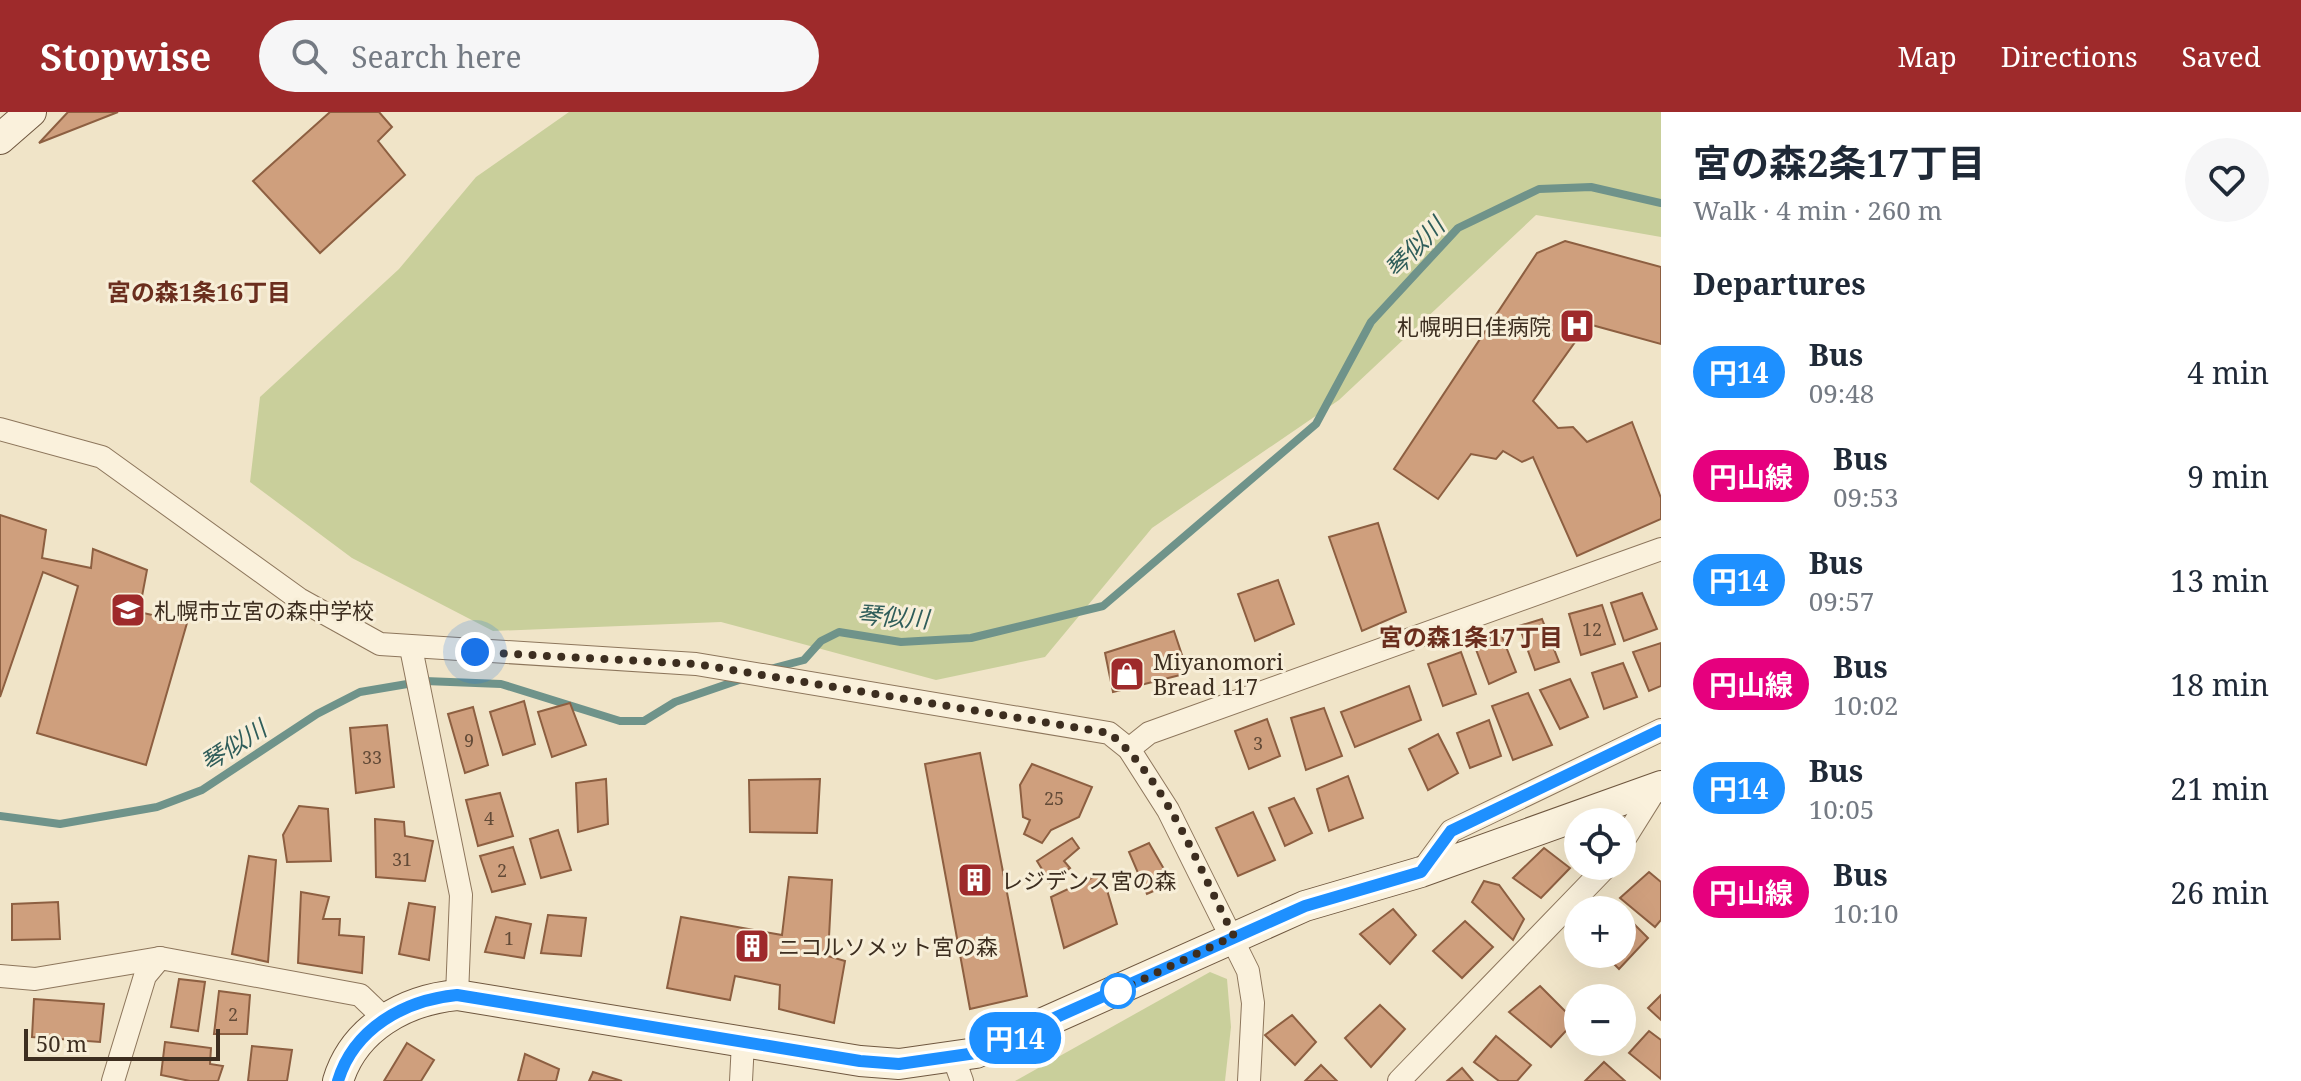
<!DOCTYPE html>
<meta charset="utf-8">
<style>
:root{--surface:#fff;--page:#f6f6f7;--text:#1f2937;--muted:#747a83;--accent:#9e2a2b}
body{margin:0;font-family:"Noto Serif","Noto Sans JP",serif;background:var(--page);color:var(--text);height:100vh;display:flex;flex-direction:column;font-size:30px;white-space:nowrap}
*{box-sizing:border-box;margin:0}
p{font-size:26px;color:var(--muted)}
.icon{flex:none;width:44px;height:44px;fill:none;stroke:currentColor;stroke-width:2;stroke-linecap:round;stroke-linejoin:round}
.map{position:relative;flex:1;overflow:hidden}
.side{display:flex;flex-direction:column;background:var(--surface);width:640px}
.side>*{flex:none}
.badge{padding:0 16px;border-radius:26px;font-size:28px;line-height:52px}
.tools{position:absolute;left:1564px;top:696px;display:grid;gap:16px}
.tools a{display:grid;place-items:center;width:72px;height:72px;border-radius:50%;background:var(--surface);box-shadow:0 8px 32px #0002;font-size:40px}
.scale{position:absolute;left:24px;bottom:20px;width:196px;box-sizing:border-box;padding-left:8px;border:4px solid #3d2e20;border-top:0;font-size:22px;line-height:28px;white-space:nowrap;color:#3d2e20;-webkit-text-stroke:6px #f7eed8;paint-order:stroke}
.you{position:absolute;width:40px;height:40px;margin:-20px;border:6px solid #fff;border-radius:50%;background:#1a73e8;box-shadow:0 0 0 12px #1a73e833}
.map>.badge{position:absolute;translate:-50% -50%;box-shadow:0 0 0 4px #fff}
h2{padding:0 32px;font-size:30px;line-height:72px}
.round{display:grid;place-items:center;flex:none;width:84px;height:84px;border-radius:42px;background:var(--page)}
.overview{display:flex;align-items:center;justify-content:space-between;height:136px;padding:0 32px}
h1{font-size:38px;font-weight:700;line-height:60px}
ul{padding:0;list-style:none}
li{display:flex;align-items:center;gap:24px;height:104px;padding:0 32px}
li div{flex:1}
li b{display:block;font-size:30px}
li em{font-style:normal}
li .badge{min-width:88px;font-weight:700;text-align:center}
header{display:flex;align-items:center;gap:48px;box-sizing:border-box;height:112px;padding:0 40px;background:var(--accent);color:#fff}
header strong{font-size:38px}
nav{display:flex;gap:44px;margin-inline-start:auto;font-size:28px}
.search{width:560px;height:72px;background:var(--page);display:flex;align-items:center;gap:20px;box-sizing:border-box;padding:0 28px;border-radius:44px;color:var(--muted);font-size:30px}
main{display:flex;flex:1;min-height:0}
.map>svg:first-child{display:block}
.green{fill:#c9cf9b}
.lines{fill:none;stroke-linecap:round;stroke-linejoin:round}
.stream{stroke:#6f938a;stroke-width:8}
.building{fill:#cf9f7d;stroke:#8d5f41;stroke-width:2}
.street-casing{stroke:#8d765c;stroke-width:24}
.secondary-casing{stroke:#6f573f;stroke-width:32}
.street{stroke:#faf1dc;stroke-width:22}
.secondary{stroke:#faf1dc;stroke-width:30}
.line-casing{stroke:#fff;stroke-width:18}
.line{stroke:#1e90ff;stroke-width:12}
.walk{stroke:#3d2e20;stroke-width:8;stroke-dasharray:0 14.4}
.stop-dot{fill:#fff;stroke:#1e90ff;stroke-width:4}
.labels{text-anchor:middle;dominant-baseline:central;stroke-width:6;stroke-linejoin:round;paint-order:stroke}
.number-label{font-size:18px;fill:#624a37}
.poi-label{font-size:22px;fill:#3d2e20;stroke:#f7eed8;text-anchor:start}
.water-label{font-size:24px;font-style:italic;fill:#2f5d5a;stroke:#f7eed8}
.neighbourhood-label{font-size:24px;font-weight:bold;fill:#6b2e1e;stroke:#f7eed8}
</style>
<header>
<strong>Stopwise</strong>
<div class="search"><svg class="icon" aria-label="search" viewBox="0 0 24 24"><circle cx="10" cy="10" r="6"/><path d="M15 15l6 6"/></svg>Search here</div>
<nav><a>Map</a><a>Directions</a><a>Saved</a></nav>
</header>
<main>
<div class="map">
<svg width="1661" height="969" viewBox="0 0 1661 969">
<rect width="100%" height="100%" fill="#f0e4c8"/>
<!-- green -->
<g class="green">
<path d="M569 0H1661V125L1536 103 1339 288 1152 416 1045 545 936 568 721 510 493 519 352 446 250 370 260 285 399 157 476 65Z"/>
<path d="M1210 860 1227 867 1231 915 1225 969H1015Z"/>
</g>
<g class="lines">
<!-- stream -->
<g class="stream">
<path d="M770 557 804 548 821 529 839 520 901 530 971 526 1103 494 1316 312 1371 210 1458 116 1539 77 1591 75 1661 91"/>
<path d="M0 704 60 712 157 695 202 678 317 602 360 580 425 569 501 572 620 609H644L675 590 742 567"/>
</g>
</g>
<!-- building -->
<g class="building">
<path d="M68 0H118L39 31Z"/>
<path d="M330 0H379L392 15 378 29 405 63 320 141 253 69Z"/>
<path d="M1565 129 1661 155V232L1588 212 1533 289 1558 316 1573 315 1587 330 1632 310 1661 386V407L1577 444 1533 345 1522 350 1503 339 1496 347 1471 342 1438 387 1394 357 1537 141Z"/>
<path d="M0 403 46 418 42 446 91 456 93 437 147 458 139 500 187 511 146 653 37 621 78 474 43 460 0 585Z"/>
<path d="M1378 411 1406 500 1362 519 1329 425Z"/>
<path d="M1278 468 1294 512 1255 529 1238 482Z"/>
<path d="M1642 481 1657 517 1624 529 1611 491Z"/>
<path d="M1602 493 1615 532 1581 543 1569 502Z"/>
<path d="M1542 507 1559 550 1535 558 1519 514Z"/>
<path d="M1174 519 1188 561 1113 580 1105 541Z"/>
<path d="M1501 522 1516 560 1489 572 1474 532Z"/>
<path d="M1661 531V574L1649 579 1633 540Z"/>
<path d="M1461 540 1476 582 1443 594 1428 552Z"/>
<path d="M1623 551 1637 585 1604 597 1592 561Z"/>
<path d="M1570 567 1588 605 1560 617 1540 578Z"/>
<path d="M1409 574 1421 608 1355 635 1341 600Z"/>
<path d="M1528 581 1552 633 1513 648 1492 594Z"/>
<path d="M524 589 535 632 503 643 490 600Z"/>
<path d="M570 591 586 633 552 645 538 600Z"/>
<path d="M473 595 488 653 465 661 448 602Z"/>
<path d="M1324 596 1342 644 1306 658 1291 606Z"/>
<path d="M1267 607 1280 644 1249 657 1235 619Z"/>
<path d="M1489 608 1501 644 1470 656 1457 621Z"/>
<path d="M387 613 394 675 356 681 350 616Z"/>
<path d="M1438 622 1458 661 1428 678 1409 637Z"/>
<path d="M980 641 1027 884 970 897 925 652Z"/>
<path d="M1032 652 1092 675 1079 705 1051 718 1042 731 1024 722 1030 708 1023 705 1020 673Z"/>
<path d="M1348 664 1363 706 1329 719 1317 677Z"/>
<path d="M606 667 608 712 578 720 576 671Z"/>
<path d="M820 667 817 721 750 720 749 668Z"/>
<path d="M500 681 513 724 478 734 466 688Z"/>
<path d="M1294 686 1312 721 1285 734 1269 696Z"/>
<path d="M299 694 328 697 331 749 287 750 283 723Z"/>
<path d="M1253 700 1275 748 1238 764 1216 716Z"/>
<path d="M375 707 404 710 405 724 433 729 425 769 376 765Z"/>
<path d="M558 718 571 758 541 766 530 727Z"/>
<path d="M1072 726 1079 736 1064 749 1070 756 1050 770 1037 749Z"/>
<path d="M1149 731 1172 771 1147 782 1129 740Z"/>
<path d="M513 735 525 772 492 780 480 744Z"/>
<path d="M1544 736 1570 756 1541 786 1513 766Z"/>
<path d="M249 744 276 748 268 850 232 842Z"/>
<path d="M1649 760 1661 770V808L1655 815 1620 786Z"/>
<path d="M1102 761 1117 812 1064 836 1051 785Z"/>
<path d="M789 765 832 768 828 844 845 849 834 911 779 897 780 873 735 864 730 888 667 876 681 805 782 823Z"/>
<path d="M1484 769 1499 773 1524 807 1513 828 1472 790Z"/>
<path d="M301 780 329 785 323 807H340L339 823 364 825 362 861 298 851Z"/>
<path d="M58 790 60 827 12 828V792Z"/>
<path d="M409 791 435 795 429 848 399 842Z"/>
<path d="M1393 797 1416 823 1390 852 1360 822Z"/>
<path d="M1624 802 1648 826 1619 857 1604 842H1622Z"/>
<path d="M548 803 586 806 581 844 541 841Z"/>
<path d="M496 805 531 812 524 846 485 840Z"/>
<path d="M1465 809 1493 835 1462 866 1433 839Z"/>
<path d="M179 867 205 870 198 919 171 915Z"/>
<path d="M1540 874 1575 909 1551 935 1509 900Z"/>
<path d="M219 879 250 883 247 922H214Z"/>
<path d="M1661 883V908L1648 896Z"/>
<path d="M34 887 104 892 100 930 32 925Z"/>
<path d="M1380 893 1405 917 1371 955 1345 926Z"/>
<path d="M1292 903 1316 930 1295 953 1265 923Z"/>
<path d="M1649 919 1661 928V967L1629 941Z"/>
<path d="M1496 924 1531 953 1517 969H1499L1474 950Z"/>
<path d="M165 930 211 936 210 952 223 954 218 969H190L161 963Z"/>
<path d="M407 931 434 948 421 969H384Z"/>
<path d="M252 934 292 938 287 969H248Z"/>
<path d="M525 942 559 957 556 969H518Z"/>
<path d="M1604 950 1625 969H1585Z"/>
<path d="M1321 953 1337 969H1305Z"/>
<path d="M1462 956 1473 969H1447Z"/>
<path d="M593 960 622 969H589Z"/>
</g>
<g class="lines">
<defs>
<g id="street">
<path d="M0 317 102 345 299 487 380 532 696 552 1109 621 1129 637 1168 698 1248 859 1253 891 1249 969"/>
<path d="M411 536 461 783 457 883"/>
<path d="M1129 637 1149 621 1661 437"/>
<path d="M1622 731 1657 675"/>
<path d="M1421 760 1451 719 1661 618"/>
<path d="M0 864 35 867 160 846"/>
<path d="M954 947 962 969"/>
<path d="M113 969 145 864 160 846 360 883 385 907"/>
<path d="M741 969 743 930"/>
<path d="M1399 969 1607 754"/>
</g>
<g id="secondary">
<path d="M0 27 31 0"/>
<path d="M338 969C354 916 405 888 457 883L860 949 899 952 976 941 1305 794 1421 760 1661 674"/>
</g>
</defs>
<!-- street casing -->
<use href="#street" class="street-casing"/>
<!-- secondary casing -->
<use href="#secondary" class="secondary-casing"/>
<!-- street -->
<use href="#street" class="street"/>
<!-- secondary -->
<use href="#secondary" class="secondary"/>
</g>
<g class="lines">
<defs>
<path id="line" d="M338 969C354 916 405 888 457 883L860 949 899 952 976 941 1305 794 1421 760 1451 719 1661 618"/>
</defs>
<!-- line casing -->
<use href="#line" class="line-casing"/>
<!-- line -->
<use href="#line" class="line"/>
<!-- walk -->
<path class="walk" d="M475 540 696 552 1109 621C1165 665 1201 761 1234 824L1118 879"/>
</g>
<!-- icons -->
<defs>
<symbol id="hospital-square" viewBox="-11 -11 22 22"><rect x="-9" y="-9" width="18" height="18" rx="4" fill="#9e2a2b" stroke="#f7eed8"/><path d="M-5-5h3v3.5h4V-5h3V5h-3V1.5h-4V5h-3Z" fill="#fff"/></symbol>
<symbol id="school-square" viewBox="-11 -11 22 22"><rect x="-9" y="-9" width="18" height="18" rx="4" fill="#9e2a2b" stroke="#f7eed8"/><path d="M0-5L7-2L0 1L-7-2ZM-4 1L0 2.5L4 1V4Q0 6-4 4Z" fill="#fff"/></symbol>
<symbol id="shop-square" viewBox="-11 -11 22 22"><rect x="-9" y="-9" width="18" height="18" rx="4" fill="#9e2a2b" stroke="#f7eed8"/><path d="M-5-2.5h2.3a2.7 3.5 0 0 1 5.4 0H5L5.5 6h-11ZM-1.5-2.5h3a1.5 2.3 0 0 0-3 0Z" fill="#fff"/></symbol>
<symbol id="building-square" viewBox="-11 -11 22 22"><rect x="-9" y="-9" width="18" height="18" rx="4" fill="#9e2a2b" stroke="#f7eed8"/><path d="M-4-6H4V6H1V3H-1V6H-4ZM-2.5-4.3h1.7v1.8h-1.7ZM.8-4.3h1.7v1.8H.8ZM-2.5-1h1.7V.8h-1.7ZM.8-1h1.7V.8H.8Z" fill="#fff"/></symbol>
</defs>
<g fill-rule="evenodd">
<use href="#hospital-square" x="1557" y="194" width="40" height="40"/>
<use href="#school-square" x="108" y="478" width="40" height="40"/>
<use href="#shop-square" x="1107" y="542" width="40" height="40"/>
<use href="#building-square" x="955" y="748" width="40" height="40"/>
<use href="#building-square" x="732" y="814" width="40" height="40"/>
</g>
<!-- markers -->
<circle class="stop-dot" cx="1118" cy="879" r="16"/>
<g class="labels">
<!-- number labels -->
<g class="number-label">
<text x="1592" y="517">12</text>
<text x="469" y="628">9</text>
<text x="1258" y="631">3</text>
<text x="372" y="645">33</text>
<text x="1054" y="686">25</text>
<text x="489" y="706">4</text>
<text x="402" y="747">31</text>
<text x="502" y="758">2</text>
<text x="509" y="826">1</text>
<text x="233" y="902">2</text>
</g>
<!-- poi labels -->
<g class="poi-label">
<text x="1551" y="214" text-anchor="end">札幌明日佳病院</text>
<text x="154" y="498">札幌市立宮の森中学校</text>
<text x="1153" y="549">Miyanomori<tspan x="1153" dy="25">Bread 117</tspan></text>
<text x="1001" y="768">レジデンス宮の森</text>
<text x="778" y="834">ニコルソメット宮の森</text>
</g>
<!-- water labels -->
<g class="water-label">
<text transform="translate(1414 135) rotate(-46)">琴似川</text>
<text transform="translate(893 504) rotate(4)">琴似川</text>
<text transform="translate(233 633) rotate(-33)">琴似川</text>
</g>
<!-- neighbourhood labels -->
<g class="neighbourhood-label">
<text x="199" y="179">宮の森1条16丁目</text>
<text x="1471" y="524">宮の森1条17丁目</text>
</g>
</g>
</svg>
<div class="tools">
<a><svg class="icon" aria-label="locate" viewBox="0 0 24 24"><circle cx="12" cy="12" r="6"/><path d="M12 2v4M12 18v4M2 12h4M18 12h4"/></svg></a>
<a>+</a>
<a>−</a>
</div>
<div class="scale">50 m</div>
<div class="you" style="left:475px;top:540px"></div>
<b class="badge" style="left:1015px;top:926px;background:#1e90ff;color:#fff">円14</b>
</div>
<section class="side">
<div class="overview"><div><h1>宮の森2条17丁目</h1><p>Walk · 4 min · 260 m</p></div><a class="round"><svg class="icon" aria-label="heart" viewBox="0 0 24 24"><path d="M12 20l-8-8c-3-5 5-10 8-4 3-6 11-1 8 4z"/></svg></a></div>
<h2>Departures</h2>
<ul>
<li><span class="badge" style="background:#1e90ff;color:#fff">円14</span><div><b>Bus</b><p>09:48</p></div><em>4 min</em></li>
<li><span class="badge" style="background:#e6007e;color:#fff">円山線</span><div><b>Bus</b><p>09:53</p></div><em>9 min</em></li>
<li><span class="badge" style="background:#1e90ff;color:#fff">円14</span><div><b>Bus</b><p>09:57</p></div><em>13 min</em></li>
<li><span class="badge" style="background:#e6007e;color:#fff">円山線</span><div><b>Bus</b><p>10:02</p></div><em>18 min</em></li>
<li><span class="badge" style="background:#1e90ff;color:#fff">円14</span><div><b>Bus</b><p>10:05</p></div><em>21 min</em></li>
<li><span class="badge" style="background:#e6007e;color:#fff">円山線</span><div><b>Bus</b><p>10:10</p></div><em>26 min</em></li>
</ul>
</section>
</main>
